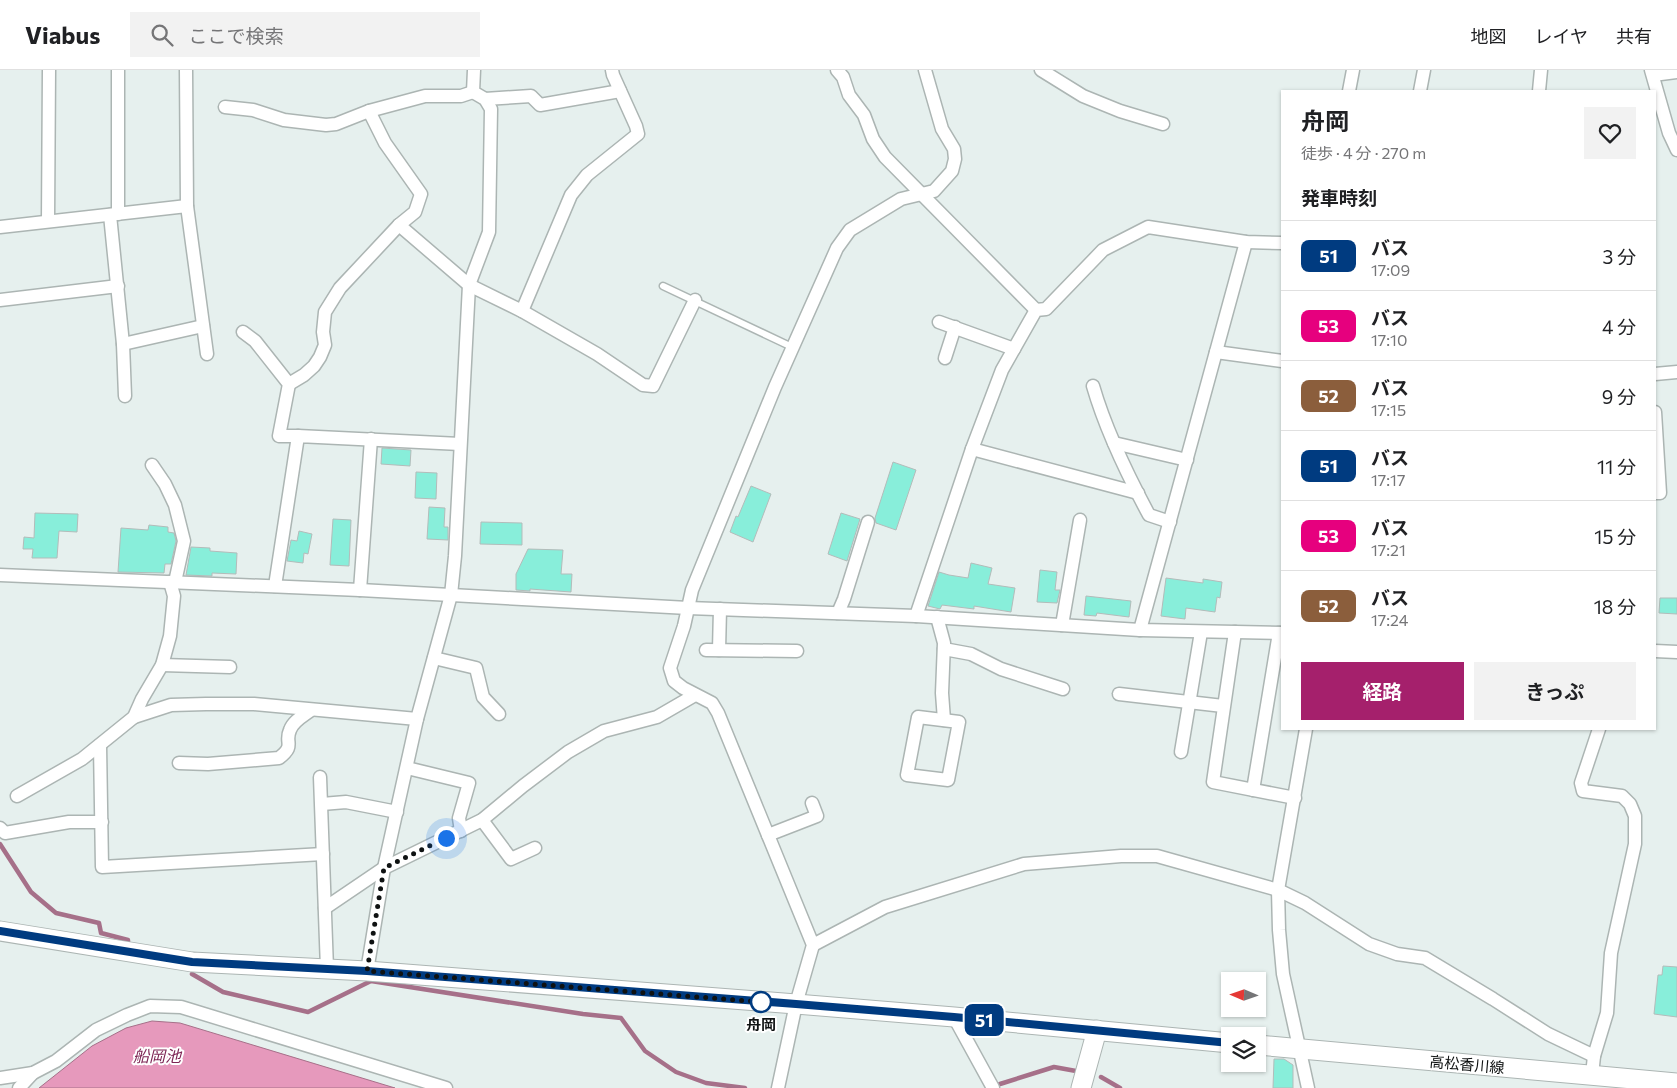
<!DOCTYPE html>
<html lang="ja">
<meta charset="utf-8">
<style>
:root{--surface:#fff;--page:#f2f2f2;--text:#202124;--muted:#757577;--line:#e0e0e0;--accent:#a5206c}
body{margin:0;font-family:Commissioner,"Noto Sans JP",sans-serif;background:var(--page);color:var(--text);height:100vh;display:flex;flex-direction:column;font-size:19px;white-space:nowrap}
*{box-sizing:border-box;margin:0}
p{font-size:16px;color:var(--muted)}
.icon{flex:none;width:28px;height:28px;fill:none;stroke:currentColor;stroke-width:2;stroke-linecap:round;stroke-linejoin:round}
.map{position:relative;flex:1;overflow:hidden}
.details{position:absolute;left:1281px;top:20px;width:375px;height:640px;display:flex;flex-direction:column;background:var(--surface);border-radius:0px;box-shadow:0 1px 4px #0004}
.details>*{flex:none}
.badge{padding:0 10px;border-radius:8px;font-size:18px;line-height:32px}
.needle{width:32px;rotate:272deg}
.controls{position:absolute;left:1221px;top:902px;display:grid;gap:10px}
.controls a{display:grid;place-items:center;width:45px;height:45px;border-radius:0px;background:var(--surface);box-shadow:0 1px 4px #0004;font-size:25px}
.you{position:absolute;width:25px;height:25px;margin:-12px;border:4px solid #fff;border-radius:50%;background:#1a73e8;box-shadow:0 0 0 8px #1a73e833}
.map>.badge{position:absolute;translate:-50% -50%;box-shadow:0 0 0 2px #fff}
h2{padding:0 20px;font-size:19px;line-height:45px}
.round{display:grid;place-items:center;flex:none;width:52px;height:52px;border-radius:0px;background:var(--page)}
.summary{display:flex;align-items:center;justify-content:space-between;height:85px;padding:0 20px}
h1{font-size:24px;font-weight:700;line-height:38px}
.primary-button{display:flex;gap:10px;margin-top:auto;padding:10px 20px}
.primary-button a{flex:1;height:58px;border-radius:0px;background:var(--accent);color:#fff;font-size:20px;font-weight:700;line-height:58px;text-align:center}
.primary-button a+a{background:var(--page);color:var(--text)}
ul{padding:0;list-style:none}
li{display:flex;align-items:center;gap:15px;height:70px;padding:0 20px;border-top:1px solid var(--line)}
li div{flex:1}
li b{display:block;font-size:19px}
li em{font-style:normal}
li .badge{min-width:55px;font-weight:700;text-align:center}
header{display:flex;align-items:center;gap:30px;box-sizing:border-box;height:70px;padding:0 25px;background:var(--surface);border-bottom:1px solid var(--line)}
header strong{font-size:24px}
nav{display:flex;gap:28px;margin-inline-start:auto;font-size:18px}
.search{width:350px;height:45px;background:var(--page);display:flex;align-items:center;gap:12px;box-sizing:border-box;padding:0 18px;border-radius:0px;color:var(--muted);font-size:19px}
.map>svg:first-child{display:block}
.water{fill:#e699bc;stroke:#a67089}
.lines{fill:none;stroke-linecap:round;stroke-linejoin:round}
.stream{stroke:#a67089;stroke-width:4.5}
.building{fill:#88eeda;stroke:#b3bcba}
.service-casing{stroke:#acb5b3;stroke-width:9}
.minor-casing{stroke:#acb5b3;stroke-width:15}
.secondary-casing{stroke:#acb5b3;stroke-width:21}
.service{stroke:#fff;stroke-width:6}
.minor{stroke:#fff;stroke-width:12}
.secondary{stroke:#fff;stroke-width:19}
.line-casing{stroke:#fff;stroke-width:11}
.line{stroke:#003b80;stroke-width:8}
.walk{stroke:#0f1212;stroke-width:5;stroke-dasharray:0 9}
.stop-dot{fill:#fff;stroke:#003b80;stroke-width:2.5}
.labels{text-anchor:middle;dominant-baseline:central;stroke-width:4;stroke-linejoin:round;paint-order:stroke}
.stop-label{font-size:15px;font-weight:bold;fill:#0f1212;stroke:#fff}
.street-label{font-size:15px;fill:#0f1212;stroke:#fff}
.water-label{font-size:16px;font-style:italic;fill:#7e2655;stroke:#fff}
</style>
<header>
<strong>Viabus</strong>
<div class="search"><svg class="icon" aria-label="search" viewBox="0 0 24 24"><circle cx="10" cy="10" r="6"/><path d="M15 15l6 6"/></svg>ここで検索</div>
<nav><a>地図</a><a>レイヤ</a><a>共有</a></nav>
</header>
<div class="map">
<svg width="1677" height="1018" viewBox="0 0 1677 1018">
<rect width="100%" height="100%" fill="#e6f0ee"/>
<!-- water -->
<path class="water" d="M152 951 180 953 395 1018H39L92 976 126 958Z"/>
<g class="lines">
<!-- stream -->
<g class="stream">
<path d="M0 774 31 822 56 843 99 853 101 863 128 870V876"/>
<path d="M192 904 223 922 308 942 371 911 583 944 621 948 645 981 676 1002 706 1013 745 1018"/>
<path d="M1101 1007 1120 1018"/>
<path d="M1000 1014 1054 997 1076 1001"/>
</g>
</g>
<!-- building -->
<g class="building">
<path d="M382 378 411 380 410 396 381 394Z"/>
<path d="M893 392 916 400 896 460 876 453 875 448Z"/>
<path d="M416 402 437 403 436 429 415 428Z"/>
<path d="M751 416 771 424 753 472 730 462 736 446 738 447Z"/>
<path d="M429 437 445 438 444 457H448V470L427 469Z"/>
<path d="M35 443 78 444 77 462 59 461 57 488H32L33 479H23L24 467 34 468Z"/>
<path d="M841 443 860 449 847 491 828 484Z"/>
<path d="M333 449 351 450 349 496 330 495Z"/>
<path d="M481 452 522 453V475L480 474Z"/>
<path d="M149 455 168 457V462L174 463 176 471 171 494H165L164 503 118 502 121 458 148 460Z"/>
<path d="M299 461 312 464 308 484 304 483 303 493 287 491 291 470 297 471Z"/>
<path d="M191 477 210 478V481L237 483 236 504 212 503V506L186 505Z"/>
<path d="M528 479 563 480 561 504H572L571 522 530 519V521L516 520V504Z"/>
<path d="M971 493 992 498 988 514 1015 518 1011 542 974 536V539L942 535 940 539 928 536 939 502 949 505 968 508Z"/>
<path d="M1040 500 1057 502 1055 520H1060L1057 533 1037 532Z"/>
<path d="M1166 508 1203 513V509L1222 512 1220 528 1217 527 1215 542 1186 538 1185 549 1161 546Z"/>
<path d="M1086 526 1131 531 1129 547 1097 543 1096 546 1084 545Z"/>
<path d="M1660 528H1677V544L1659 543Z"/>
<path d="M1663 896 1677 897V947L1654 944 1658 905H1662Z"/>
<path d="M1274 989H1284L1293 995V1018H1273Z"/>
</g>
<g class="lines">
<defs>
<path id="service" d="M663 216 792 277"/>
<g id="minor">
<path d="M118 0V144"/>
<path d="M186 0 187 136 207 284"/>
<path d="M837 0 843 7 849 25 864 45 873 69 885 87 1036 240"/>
<path d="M1041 0 1083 26 1120 41 1163 54"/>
<path d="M1651 0 1669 63 1677 80"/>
<path d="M1653 5 1677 2"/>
<path d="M1349 21 1353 0"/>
<path d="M1420 21 1424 0"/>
<path d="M1539 21 1541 0"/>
<path d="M485 29 531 26 540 35 620 21"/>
<path d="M225 37 253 40 284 50 326 55 336 54 369 41 425 26H461L473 22"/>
<path d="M110 145 123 274 125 326"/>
<path d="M48 151 49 0"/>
<path d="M399 155 469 215 522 241 597 284 643 315 653 316 695 230"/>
<path d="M0 157 187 136"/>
<path d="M0 230 118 216"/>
<path d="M522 241 571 125 587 105 638 64 636 56 613 5 612 0"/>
<path d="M939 252 1014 279"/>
<path d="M243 262 255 271 289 314 279 366H298"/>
<path d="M123 274 203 256"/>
<path d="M1216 282 1282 291"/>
<path d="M945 288 955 257"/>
<path d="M1655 304 1677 302"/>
<path d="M289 314 304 305 314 296 320 287 325 275 323 262 325 242 340 218 399 155 415 142 421 124 385 73 369 41"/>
<path d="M1093 316C1106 361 1127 404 1149 445L1170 452"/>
<path d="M1655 342 1660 423H1655"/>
<path d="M1114 373 1187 390"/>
<path d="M972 379 1138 423"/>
<path d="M152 395 165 414 175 435 184 471 175 512"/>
<path d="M0 505 360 520 688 538 916 546 1140 560 1282 563"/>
<path d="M275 516 298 366 460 374"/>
<path d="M360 520 371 369"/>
<path d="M838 543 844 529 868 452"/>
<path d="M916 546 972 379 1002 300 1036 240 1046 239 1103 180 1148 157 1246 172 1282 173"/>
<path d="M937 547 944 573 942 623 944 650"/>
<path d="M1062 555 1080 450"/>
<path d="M1140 560 1246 172"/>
<path d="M1235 562 1213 712 1295 728"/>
<path d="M944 579 971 584 1001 599 1063 619"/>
<path d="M706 580 797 581"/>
<path d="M719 580 720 539"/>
<path d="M1655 581 1677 582"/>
<path d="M434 588 476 598 483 627 499 644"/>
<path d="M162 595 230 597"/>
<path d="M1119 624 1223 636"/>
<path d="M134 647 171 635 206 634H254L417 649"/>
<path d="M918 647 959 652 948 710 907 705Z"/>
<path d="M1306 659 1278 820 1279 860 1283 904 1308 1018"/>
<path d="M100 675 102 797 323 784"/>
<path d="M1181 682 1201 562"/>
<path d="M179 693 208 694 279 688C296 675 284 673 290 660 293 651 303 646 311 640"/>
<path d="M407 698 469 713 459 748 461 761"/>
<path d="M320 707 327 899"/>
<path d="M1253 720 1279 563"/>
<path d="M17 726 82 689 134 647 142 629 162 595 170 566 174 526 170 512"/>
<path d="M322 734 346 732 397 742"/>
<path d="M482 750 511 789 535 778"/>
<path d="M0 758 5 763 69 752H102"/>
<path d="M768 765 817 746 812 733"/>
<path d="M325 838 384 798 482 750 523 716 568 682 604 661 657 647 695 625"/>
<path d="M813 875 885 837 1024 794 1121 786H1157L1278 820 1305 833 1369 874 1397 884 1425 888 1493 929 1548 964 1594 986"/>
<path d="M367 901 384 798 417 649 451 525 455 486 469 215 489 162 491 39 485 29 473 22 474 0"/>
<path d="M954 947 993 1018"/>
<path d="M1592 1005 1594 986 1607 943 1611 883 1635 774V746L1630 734 1622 726 1583 721 1581 713 1599 659"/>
<path d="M0 1008 33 1003 56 991 96 960 127 945 150 936 181 937 446 1018"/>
<path d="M19 1018 33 1003"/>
<path d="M778 1018 796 934 813 875 718 643 712 633 683 618 674 611 670 598 684 556 692 520 775 317 837 178 850 160 901 129 934 121 952 101 955 89 954 79 942 59 925 0"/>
</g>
<g id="secondary">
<path d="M0 861 192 892 367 901 796 934 954 947 1230 973"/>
<path d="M1258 975 1677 1013"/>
<path d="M1081 1018 1097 960"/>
</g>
</defs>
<!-- service casing -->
<use href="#service" class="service-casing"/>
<!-- minor casing -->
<use href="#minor" class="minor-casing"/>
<!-- secondary casing -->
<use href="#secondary" class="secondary-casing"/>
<!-- service -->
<use href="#service" class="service"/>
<!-- minor -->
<use href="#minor" class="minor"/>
<!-- secondary -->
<use href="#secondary" class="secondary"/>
</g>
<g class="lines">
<defs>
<path id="line" d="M0 861 192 892 367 901 796 934 954 947 1230 973"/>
</defs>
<!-- line casing -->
<use href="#line" class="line-casing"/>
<!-- line -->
<use href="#line" class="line"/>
<!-- walk -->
<path class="walk" d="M446 768 384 798 367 901 762 932H761"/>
</g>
<!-- markers -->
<circle class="stop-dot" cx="761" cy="932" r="10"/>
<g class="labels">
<!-- stop labels -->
<g class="stop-label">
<text x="761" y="954">舟岡</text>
</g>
<!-- street labels -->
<g class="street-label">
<text transform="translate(1467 994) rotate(5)">高松香川線</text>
</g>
<!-- water labels -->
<g class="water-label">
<text x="157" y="985">船岡池</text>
</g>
</g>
</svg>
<div class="controls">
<a><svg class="needle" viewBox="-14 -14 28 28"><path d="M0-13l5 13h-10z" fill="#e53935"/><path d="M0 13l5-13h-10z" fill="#757577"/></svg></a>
<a><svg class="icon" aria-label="layers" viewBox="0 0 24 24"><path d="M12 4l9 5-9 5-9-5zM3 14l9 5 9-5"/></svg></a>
</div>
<div class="you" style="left:446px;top:768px"></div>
<b class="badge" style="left:984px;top:950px;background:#003b80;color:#fff">51</b>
<section class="details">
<div class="summary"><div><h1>舟岡</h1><p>徒歩 · 4 分 · 270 m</p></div><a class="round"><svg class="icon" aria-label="heart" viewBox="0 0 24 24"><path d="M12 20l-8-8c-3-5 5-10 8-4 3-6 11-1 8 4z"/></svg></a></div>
<h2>発車時刻</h2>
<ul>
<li><span class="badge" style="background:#003b80;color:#fff">51</span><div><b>バス</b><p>17:09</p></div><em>3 分</em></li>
<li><span class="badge" style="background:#e6007e;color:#fff">53</span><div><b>バス</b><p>17:10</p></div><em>4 分</em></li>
<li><span class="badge" style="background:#8b5e3c;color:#fff">52</span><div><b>バス</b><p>17:15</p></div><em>9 分</em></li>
<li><span class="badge" style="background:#003b80;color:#fff">51</span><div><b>バス</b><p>17:17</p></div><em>11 分</em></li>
<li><span class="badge" style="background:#e6007e;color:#fff">53</span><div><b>バス</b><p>17:21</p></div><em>15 分</em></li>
<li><span class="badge" style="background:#8b5e3c;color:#fff">52</span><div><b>バス</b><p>17:24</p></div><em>18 分</em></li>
</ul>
<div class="primary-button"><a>経路</a><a>きっぷ</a></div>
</section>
</div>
